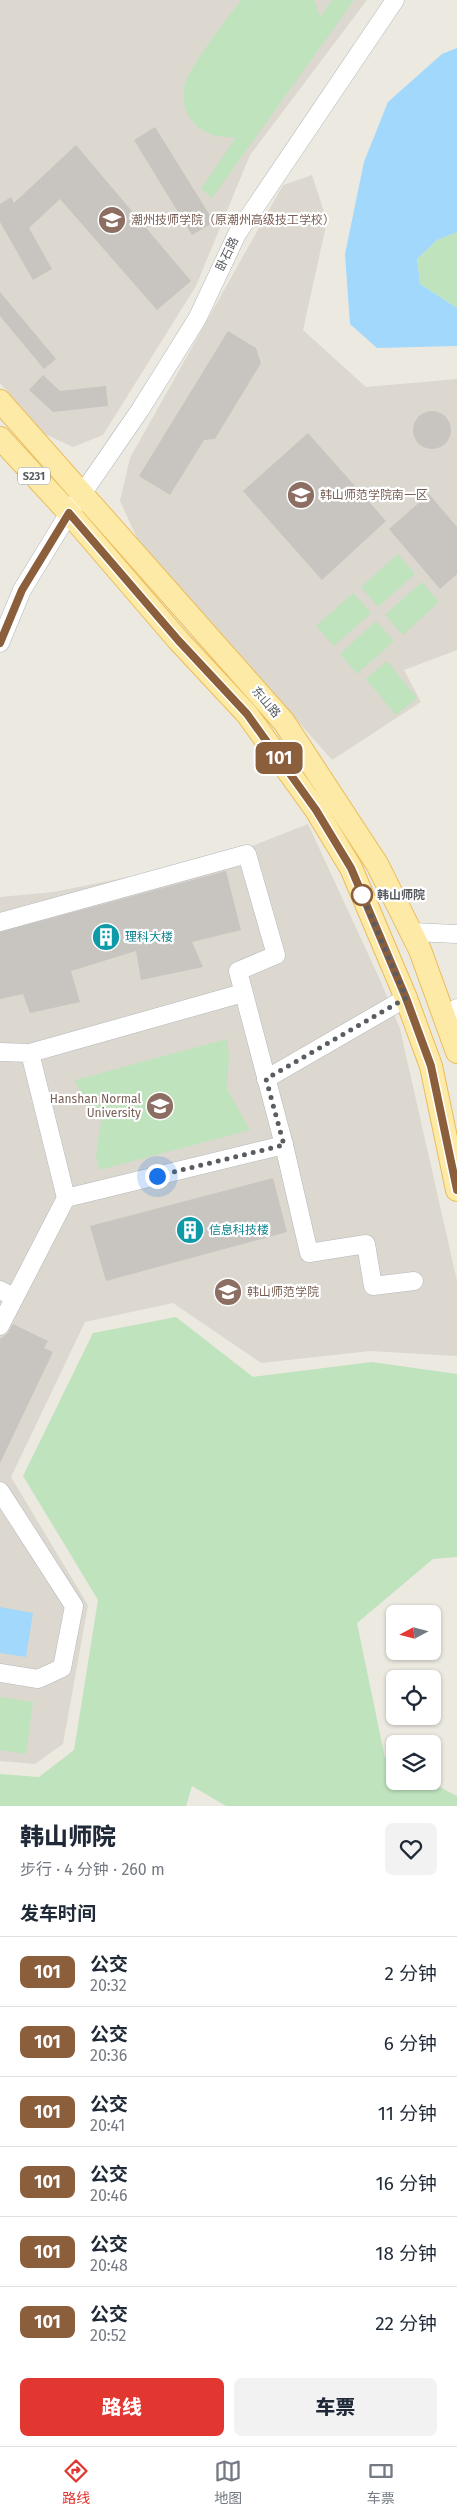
<!DOCTYPE html>
<html lang="zh">
<meta charset="utf-8">
<style>
:root{--surface:#fff;--page:#f2f2f3;--text:#1f2937;--muted:#747a83;--line:#e0e1e3;--accent:#e23630}
body{margin:0;font-family:"Fira Sans","Noto Sans SC",sans-serif;background:var(--page);color:var(--text);height:100vh;display:flex;flex-direction:column;font-size:19px;white-space:nowrap}
*{box-sizing:border-box;margin:0}
p{font-size:16px;color:var(--muted)}
.icon{flex:none;width:28px;height:28px;fill:none;stroke:currentColor;stroke-width:2;stroke-linecap:round;stroke-linejoin:round}
.map{position:relative;height:1806px;overflow:hidden}
.details{display:flex;flex-direction:column;background:var(--surface);flex:1}
.details>*{flex:none}
.badge{padding:0 10px;border-radius:8px;font-size:18px;line-height:32px}
.needle{width:32px;rotate:263deg}
.tools{position:absolute;left:386px;top:1605px;display:grid;gap:10px}
.tools a{display:grid;place-items:center;width:55px;height:55px;border-radius:8px;background:var(--surface);box-shadow:0 1px 4px #0004;font-size:25px}
.you{position:absolute;width:25px;height:25px;margin:-12px;border:4px solid #fff;border-radius:50%;background:#1a73e8;box-shadow:0 0 0 8px #1a73e833}
.map>.badge{position:absolute;translate:-50% -50%;box-shadow:0 0 0 2px #fff}
h2{padding:0 20px;font-size:19px;line-height:45px}
.round{display:grid;place-items:center;flex:none;width:52px;height:52px;border-radius:8px;background:var(--page)}
.overview{display:flex;align-items:center;justify-content:space-between;height:85px;padding:0 20px}
h1{font-size:24px;font-weight:800;line-height:38px}
.primary-button{display:flex;gap:10px;margin-top:auto;padding:10px 20px}
.primary-button a{flex:1;height:58px;border-radius:8px;background:var(--accent);color:#fff;font-size:20px;font-weight:800;line-height:58px;text-align:center}
.primary-button a+a{background:var(--page);color:var(--text)}
ul{padding:0;list-style:none}
li{display:flex;align-items:center;gap:15px;height:70px;padding:0 20px;border-top:1px solid var(--line)}
li div{flex:1}
li b{display:block;font-size:19px}
li em{font-style:normal}
li .badge{min-width:55px;font-weight:700;text-align:center}
.menu{display:flex;justify-content:space-around;align-items:center;height:70px;border-top:1px solid var(--line);background:var(--surface);font-size:14px;color:var(--muted)}
.menu a{display:grid;justify-items:center;gap:2px}
.menu .current{color:var(--accent)}
.map>svg:first-child{display:block}
.education{fill:#dcd8cf}
.green{fill:#bfe3bd}
.water{fill:#a1d8fc}
.building{fill:#c8c5c0}
.lines{fill:none;stroke-linecap:round;stroke-linejoin:round}
.minor-casing{stroke:#b3b7bb;stroke-width:19}
.major-casing{stroke:#ecbc5a;stroke-width:24}
.minor{stroke:#fff;stroke-width:18}
.major{stroke:#fceaa6;stroke-width:22}
.line-casing{stroke:#fff;stroke-width:11}
.line{stroke:#8b5e3c;stroke-width:8}
.walk{stroke:#595d61;stroke-width:5;stroke-dasharray:0 9}
.stop-dot{fill:#fff;stroke:#8b5e3c;stroke-width:2.5}
.labels{text-anchor:middle;dominant-baseline:central;stroke-width:4.5;stroke-linejoin:round;paint-order:stroke}
.shield{fill:#fff;stroke:#8b8e90;stroke-width:1}
.shield-label{font-size:11px;font-weight:bold;fill:#595d61}
.education-label{font-size:12px;fill:#785e54;stroke:#fff;text-anchor:start}
.street-label{font-size:12px;fill:#595d61;stroke:#fff}
.stop-label{font-size:12px;font-weight:bold;fill:#595d61;stroke:#fff;text-anchor:start}
.culture-label{font-size:12px;fill:#0d838f;stroke:#fff;text-anchor:start}
</style>
<div class="map">
<svg width="457" height="1806" viewBox="0 0 457 1806">
<rect width="100%" height="100%" fill="#ece9e1"/>
<!-- education -->
<g class="education">
<path d="M0 0H367L250 155 196 286 103 435 73 447 45 434 0 383Z"/>
<path d="M312 175 327 221 303 330 366 387 457 379V650L404 670 421 702 332 760 138 540 120 501 130 458 283 185Z"/>
<path d="M308 824 381 982 400 1029 457 1281V1356L370 1351 261 1363 173 1303 85 1322 11 1477 88 1605 63 1744 35 1764 0 1761V897L54 892 222 858Z"/>
</g>
<!-- green -->
<g class="green">
<path d="M241 0H314L320 17 332 0H354L212 198 201 189 236 137C220 138 205 135 194 123 184 112 181 98 185 84 191 64 227 19 241 0Z"/>
<path d="M457 232V308L420 284 417 259 437 240Z"/>
<path d="M398 554 415 574 378 607 361 587Z"/>
<path d="M422 582 439 602 403 635 385 615Z"/>
<path d="M353 593 371 613 334 646 316 626Z"/>
<path d="M376 621 394 641 357 674 340 654Z"/>
<path d="M387 661 417 698 396 715 366 679Z"/>
<path d="M227 1039 229 1056 227 1089 250 1130 99 1170 96 1155 101 1121 82 1097 75 1080Z"/>
<path d="M176 1317 253 1377 372 1362 457 1374V1557L433 1559 357 1623 385 1758 395 1764V1781H428L457 1796V1806H226L192 1786 186 1806H0V1774L39 1777 74 1750 98 1600 23 1476 93 1333Z"/>
<path d="M0 1697 33 1702 26 1754 0 1750Z"/>
</g>
<!-- water -->
<g class="water">
<path d="M457 48V232L437 240 417 259 420 284 457 308V346L377 348 350 324 345 254 364 162 388 102 442 54Z"/>
<path d="M0 1607 33 1613 26 1657 0 1653Z"/>
</g>
<!-- building -->
<g class="building">
<path d="M155 127 214 222 192 235 134 140Z"/>
<path d="M76 145 191 281 157 310 60 199 29 228 52 269 33 280 0 222V204L11 197 14 203Z"/>
<path d="M0 292 56 359 44 369 0 316Z"/>
<path d="M228 331 256 348 261 363 215 439 204 440 170 495 139 476Z"/>
<path d="M43 375 60 391 106 386 108 406 53 412 29 390Z"/>
<circle cx="432" cy="430" r="19"/>
<path d="M308 433 386 521 322 580 243 491Z"/>
<path d="M429 494 457 527V574L440 589 389 529Z"/>
<path d="M226 871 241 930 192 942 203 967 141 980 136 951 71 971 80 1002 30 1013 23 994 0 999V932Z"/>
<path d="M273 1178 287 1232 106 1281 90 1226Z"/>
<path d="M13 1324 48 1341 44 1348 53 1352 0 1463V1339L8 1333Z"/>
</g>
<g class="lines">
<defs>
<g id="minor">
<path d="M0 643 22 590 69 513 140 410 197 319 237 234 395 0"/>
<path d="M0 922 247 854 276 955 238 971 284 1145 309 1253 366 1244 373 1286 414 1281"/>
<path d="M412 932 457 934"/>
<path d="M448 1027 457 1008"/>
<path d="M0 1052 30 1053 66 1198 0 1326"/>
<path d="M30 1053 243 993"/>
<path d="M266 1079 406 998"/>
<path d="M66 1198 284 1145"/>
<path d="M0 1290 14 1297"/>
<path d="M0 1491 74 1606 62 1668 38 1679 0 1673"/>
</g>
<g id="major">
<path d="M0 401 284 722 377 864 420 950 457 1052"/>
<path d="M0 438 69 513 178 640 247 714 316 810 351 868 406 998 431 1066 457 1190"/>
</g>
</defs>
<!-- minor casing -->
<use href="#minor" class="minor-casing"/>
<!-- major casing -->
<use href="#major" class="major-casing"/>
<!-- minor -->
<use href="#minor" class="minor"/>
<!-- major -->
<use href="#major" class="major"/>
</g>
<g class="lines">
<defs>
<path id="line" d="M0 643 22 590 69 513 178 640 247 714 316 810 351 868 406 998 431 1066 457 1190"/>
</defs>
<!-- line casing -->
<use href="#line" class="line-casing"/>
<!-- line -->
<use href="#line" class="line"/>
<!-- walk -->
<path class="walk" d="M157 1176 284 1145 266 1079 406 998 358 886 362 895"/>
</g>
<!-- icons -->
<defs>
<symbol id="school-disc" viewBox="-11 -11 22 22"><circle r="9.5" fill="#8d6e63" stroke="#fff"/><path d="M0-5L7-2L0 1L-7-2ZM-4 1L0 2.5L4 1V4Q0 6-4 4Z" fill="#fff"/></symbol>
<symbol id="university-disc" viewBox="-11 -11 22 22"><circle r="9.5" fill="#8d6e63" stroke="#fff"/><path d="M0-5L7-2L0 1L-7-2ZM-4 1L0 2.5L4 1V4Q0 6-4 4Z" fill="#fff"/></symbol>
<symbol id="building-disc" viewBox="-11 -11 22 22"><circle r="9.5" fill="#0f9aa8" stroke="#fff"/><path d="M-4-6H4V6H1V3H-1V6H-4ZM-2.5-4.3h1.7v1.8h-1.7ZM.8-4.3h1.7v1.8H.8ZM-2.5-1h1.7V.8h-1.7ZM.8-1h1.7V.8H.8Z" fill="#fff"/></symbol>
</defs>
<g fill-rule="evenodd">
<use href="#school-disc" x="96" y="204" width="32" height="32"/>
<use href="#university-disc" x="285" y="479" width="32" height="32"/>
<use href="#building-disc" x="90" y="921" width="32" height="32"/>
<use href="#university-disc" x="144" y="1090" width="32" height="32"/>
<use href="#building-disc" x="174" y="1214" width="32" height="32"/>
<use href="#university-disc" x="212" y="1276" width="32" height="32"/>
</g>
<!-- markers -->
<circle class="stop-dot" cx="362" cy="895" r="10"/>
<g class="labels">
<!-- shield labels -->
<rect class="shield" x="18" y="467.5" width="32" height="17" rx="4"/>
<g class="shield-label">
<text x="34" y="476">S231</text>
</g>
<!-- education labels -->
<g class="education-label">
<text x="131" y="220">潮州技师学院（原潮州高级技工学校）</text>
<text x="320" y="495">韩山师范学院南一区</text>
<text x="141" y="1099" text-anchor="end">Hanshan Normal<tspan x="141" dy="14">University</tspan></text>
<text x="247" y="1292">韩山师范学院</text>
</g>
<!-- street labels -->
<g class="street-label">
<text transform="translate(227 254) rotate(-64)">卧石路</text>
<text transform="translate(266 702) rotate(49)">东山路</text>
</g>
<!-- stop labels -->
<g class="stop-label">
<text x="377" y="895">韩山师院</text>
</g>
<!-- culture labels -->
<g class="culture-label">
<text x="125" y="937">理科大楼</text>
<text x="209" y="1230">信息科技楼</text>
</g>
</g>
</svg>
<div class="tools">
<a><svg class="needle" viewBox="-14 -14 28 28"><path d="M0-13l5 13h-10z" fill="#e53935"/><path d="M0 13l5-13h-10z" fill="#747a83"/></svg></a>
<a><svg class="icon" aria-label="locate" viewBox="0 0 24 24"><circle cx="12" cy="12" r="6"/><path d="M12 2v4M12 18v4M2 12h4M18 12h4"/></svg></a>
<a><svg class="icon" aria-label="layers" viewBox="0 0 24 24"><path d="M12 4l9 5-9 5-9-5zM3 14l9 5 9-5"/></svg></a>
</div>
<div class="you" style="left:157px;top:1176px"></div>
<b class="badge" style="left:279px;top:758px;background:#8b5e3c;color:#fff">101</b>
</div>
<section class="details">
<div class="overview"><div><h1>韩山师院</h1><p>步行 · 4 分钟 · 260 m</p></div><a class="round"><svg class="icon" aria-label="heart" viewBox="0 0 24 24"><path d="M12 20l-8-8c-3-5 5-10 8-4 3-6 11-1 8 4z"/></svg></a></div>
<h2>发车时间</h2>
<ul>
<li><span class="badge" style="background:#8b5e3c;color:#fff">101</span><div><b>公交</b><p>20:32</p></div><em>2 分钟</em></li>
<li><span class="badge" style="background:#8b5e3c;color:#fff">101</span><div><b>公交</b><p>20:36</p></div><em>6 分钟</em></li>
<li><span class="badge" style="background:#8b5e3c;color:#fff">101</span><div><b>公交</b><p>20:41</p></div><em>11 分钟</em></li>
<li><span class="badge" style="background:#8b5e3c;color:#fff">101</span><div><b>公交</b><p>20:46</p></div><em>16 分钟</em></li>
<li><span class="badge" style="background:#8b5e3c;color:#fff">101</span><div><b>公交</b><p>20:48</p></div><em>18 分钟</em></li>
<li><span class="badge" style="background:#8b5e3c;color:#fff">101</span><div><b>公交</b><p>20:52</p></div><em>22 分钟</em></li>
</ul>
<div class="primary-button"><a>路线</a><a>车票</a></div>
</section>
<nav class="menu">
<a class="current"><svg class="icon" aria-label="directions" viewBox="0 0 24 24"><path d="M12 3l9 9-9 9-9-9zM9 14v-3h6M13 9l2 2-2 2"/></svg>路线</a>
<a><svg class="icon" aria-label="map" viewBox="0 0 24 24"><path d="M3 6l6-2 6 2 6-2v14l-6 2-6-2-6 2zM9 4v14M15 6v14"/></svg>地图</a>
<a><svg class="icon" aria-label="tickets" viewBox="0 0 24 24"><path d="M3 7h18v10H3zM15 7v10"/></svg>车票</a>
</nav>
